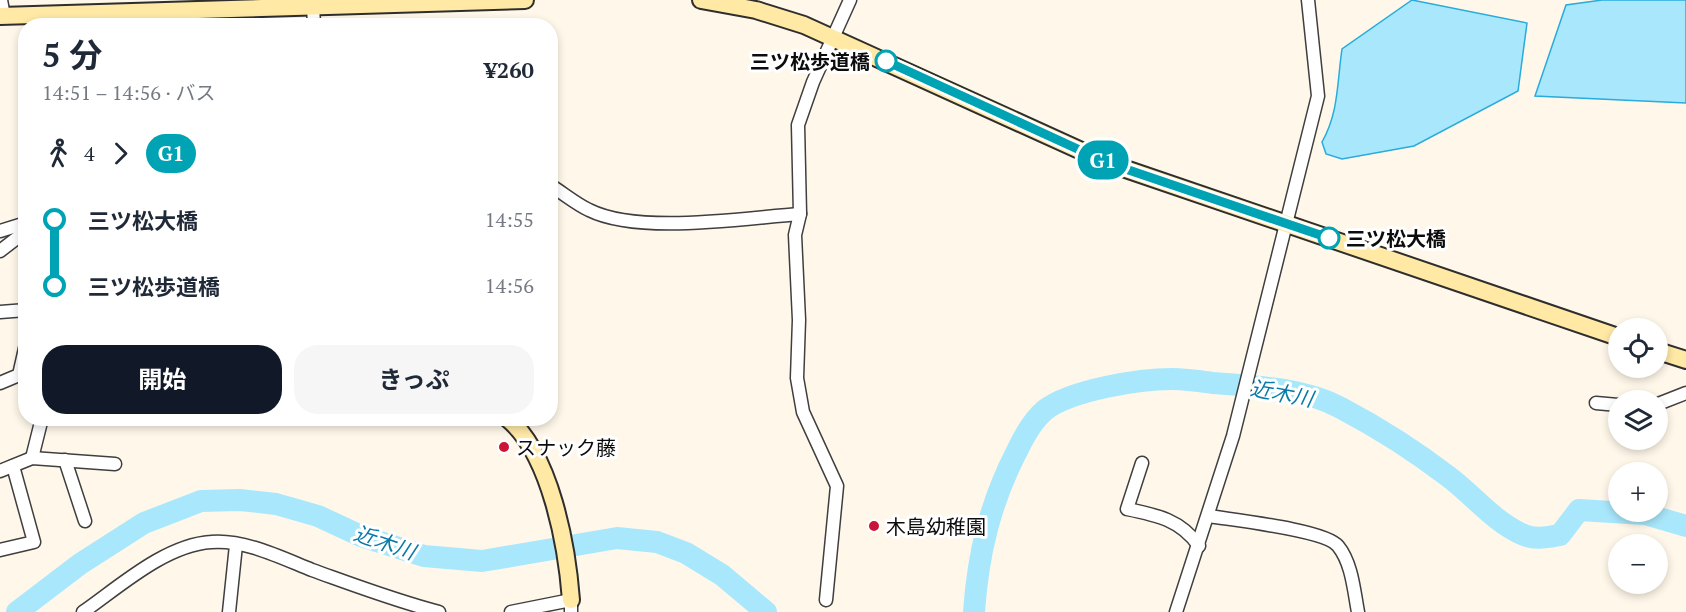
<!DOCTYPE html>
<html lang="ja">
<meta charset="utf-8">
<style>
:root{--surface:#fff;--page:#f6f6f7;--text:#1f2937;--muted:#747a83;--accent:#111827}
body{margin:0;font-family:"PT Serif","Noto Sans JP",serif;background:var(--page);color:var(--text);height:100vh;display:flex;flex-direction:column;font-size:22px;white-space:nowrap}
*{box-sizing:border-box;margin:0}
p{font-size:20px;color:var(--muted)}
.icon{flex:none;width:33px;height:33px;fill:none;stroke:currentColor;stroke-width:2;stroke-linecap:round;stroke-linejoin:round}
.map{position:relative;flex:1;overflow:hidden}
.panel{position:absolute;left:18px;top:18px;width:540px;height:408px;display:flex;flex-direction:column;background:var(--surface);border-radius:24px;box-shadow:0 3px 9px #0003}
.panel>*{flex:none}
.badge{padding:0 12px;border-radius:20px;font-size:21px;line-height:39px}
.buttons{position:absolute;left:1608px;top:318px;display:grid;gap:12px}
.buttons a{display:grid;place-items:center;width:60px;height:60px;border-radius:50%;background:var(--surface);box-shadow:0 3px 9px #0003;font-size:30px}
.map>.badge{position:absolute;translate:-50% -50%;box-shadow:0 0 0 3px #fff}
.legs{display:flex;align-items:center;gap:9px;height:66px;padding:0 24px;font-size:20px}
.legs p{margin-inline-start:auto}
.overview{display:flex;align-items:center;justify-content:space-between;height:102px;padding:0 24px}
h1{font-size:33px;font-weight:700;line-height:45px}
.action{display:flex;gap:12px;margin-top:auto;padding:12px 24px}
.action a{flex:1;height:69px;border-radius:24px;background:var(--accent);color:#fff;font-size:24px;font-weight:700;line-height:69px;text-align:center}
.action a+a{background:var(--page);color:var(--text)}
ul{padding:0 24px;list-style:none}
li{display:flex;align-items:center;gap:21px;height:66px;font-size:22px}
li i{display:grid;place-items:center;width:9px;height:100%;margin:0 8px;background:currentColor}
li i::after{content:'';width:15px;height:15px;margin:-8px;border:4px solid;border-radius:50%;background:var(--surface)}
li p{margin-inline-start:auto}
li:first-child i{background:linear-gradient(#0000 50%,currentColor 0)}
li:last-child i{background:linear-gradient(currentColor 50%,#0000 0)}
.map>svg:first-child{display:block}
.water{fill:#a9e8fc;stroke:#29abdb;stroke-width:1.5}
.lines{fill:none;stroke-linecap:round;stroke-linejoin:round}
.river{stroke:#a9e8fc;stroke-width:22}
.street-casing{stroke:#3f3f3f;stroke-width:15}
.secondary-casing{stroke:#2e2e2e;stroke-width:20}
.street{stroke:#fff;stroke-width:12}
.secondary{stroke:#ffe9a5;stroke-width:16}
.line-1-casing{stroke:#fff;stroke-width:14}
.line-1{stroke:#00a3b4;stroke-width:9}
.stop-1-dot{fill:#fff;stroke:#00a3b4;stroke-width:3}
.poi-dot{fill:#c91637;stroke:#fff;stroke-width:2}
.labels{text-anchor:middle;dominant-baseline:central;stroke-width:6;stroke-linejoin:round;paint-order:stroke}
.stop-label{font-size:20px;font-weight:bold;fill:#0c0c0c;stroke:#fff;text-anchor:end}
.poi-label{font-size:20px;fill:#0c0c0c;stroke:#fff;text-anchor:start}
.water-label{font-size:21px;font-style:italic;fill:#0979a9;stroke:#fff}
</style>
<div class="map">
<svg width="1686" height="612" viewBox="0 0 1686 612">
<rect width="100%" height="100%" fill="#fff8ea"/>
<!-- water -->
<g class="water">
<path d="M1412 0 1527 23 1518 91 1414 146 1342 159 1326 154 1322 142C1339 112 1337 82 1342 49Z"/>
<path d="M1602 0H1686V103L1535 96 1566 5Z"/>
</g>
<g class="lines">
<!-- river -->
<g class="river">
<path d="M17 612 80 564 144 523 201 501 240 500 276 504 318 516 361 536 424 556 482 561 617 538 657 542 686 553 722 575 766 612"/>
<path d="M974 612C978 554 990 503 1017 451 1024 436 1032 421 1045 410 1071 390 1139 379 1172 379 1186 379 1199 381 1213 383 1254 386 1304 388 1341 408 1379 428 1415 451 1449 477 1473 495 1495 523 1524 535 1535 540 1548 537 1560 535L1579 510 1645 514 1686 526"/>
</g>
<defs>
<g id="street">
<path d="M1 0 4 16"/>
<path d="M313 6 314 26"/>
<path d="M550 185C563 193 576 204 589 210 639 235 743 218 800 214"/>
<path d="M0 231 26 223"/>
<path d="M0 251 26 231"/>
<path d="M0 312 26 310"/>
<path d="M0 383 19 375 26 344"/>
<path d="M1596 403 1618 405"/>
<path d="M1658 404 1686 393"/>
<path d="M32 458 42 418"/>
<path d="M65 460 85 521"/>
<path d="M1142 463 1127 509C1157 515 1181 520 1199 546"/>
<path d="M0 471 32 458 115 464"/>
<path d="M1209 516C1233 520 1326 530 1338 546 1352 563 1354 591 1358 612"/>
<path d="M0 550 34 542 13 466"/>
<path d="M826 600 837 486 803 412 797 378 799 320 795 235 800 214 798 125 813 82 850 0"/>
<path d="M83 612C119 587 165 545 211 542 244 539 282 558 312 570 354 585 396 601 439 612"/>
<path d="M229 612 236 545"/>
<path d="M511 612 571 600V612"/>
<path d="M1176 612 1233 436 1318 96 1308 0"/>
</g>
<g id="secondary">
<path d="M701 0 756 10 804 25 1108 163 1618 337"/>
<path d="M0 16 525 0"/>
<path d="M1658 351 1686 360"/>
<path d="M507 418C551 454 567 547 571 600"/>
</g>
</defs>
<!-- street casing -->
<use href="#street" class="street-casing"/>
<!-- secondary casing -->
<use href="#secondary" class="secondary-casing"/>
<!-- street -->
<use href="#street" class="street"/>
<!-- secondary -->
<use href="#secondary" class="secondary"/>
</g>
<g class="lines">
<defs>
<path id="line-1" d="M886 61 1108 163 1329 238"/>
</defs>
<!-- line-1 casing -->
<use href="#line-1" class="line-1-casing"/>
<!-- line-1 -->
<use href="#line-1" class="line-1"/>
</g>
<!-- markers -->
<g class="stop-1-dot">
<circle cx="886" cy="61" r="10"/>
<circle cx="1329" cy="238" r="10"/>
</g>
<g class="poi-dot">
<circle cx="504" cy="447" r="6"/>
<circle cx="874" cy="526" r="6"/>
</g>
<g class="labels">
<!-- stop labels -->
<g class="stop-label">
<text x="870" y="61">三ツ松歩道橋</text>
<text x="1346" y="238" text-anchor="start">三ツ松大橋</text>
</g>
<!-- poi labels -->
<g class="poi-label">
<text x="516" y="447">スナック藤</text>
<text x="886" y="526">木島幼稚園</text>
</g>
<!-- water labels -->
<g class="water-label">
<text transform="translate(1282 393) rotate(11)">近木川</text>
<text transform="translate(385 542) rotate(19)">近木川</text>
</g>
</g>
</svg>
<div class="buttons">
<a><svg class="icon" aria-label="locate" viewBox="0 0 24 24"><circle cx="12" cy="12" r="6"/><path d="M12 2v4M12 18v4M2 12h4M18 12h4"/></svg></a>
<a><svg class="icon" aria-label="layers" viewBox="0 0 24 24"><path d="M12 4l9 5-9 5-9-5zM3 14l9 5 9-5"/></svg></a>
<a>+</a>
<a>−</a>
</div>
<b class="badge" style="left:1103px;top:160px;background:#00a3b4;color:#fff">G1</b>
<section class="panel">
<div class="overview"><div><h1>5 分</h1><p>14:51 – 14:56 · バス</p></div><b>¥260</b></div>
<div class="legs"><svg class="icon" aria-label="walk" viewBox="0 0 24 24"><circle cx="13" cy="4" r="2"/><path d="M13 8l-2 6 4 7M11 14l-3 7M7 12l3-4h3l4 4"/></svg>4<svg class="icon" aria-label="forward" viewBox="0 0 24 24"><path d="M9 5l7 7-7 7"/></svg><b class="badge" style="background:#00a3b4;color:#fff">G1</b></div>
<ul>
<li><i style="color:#00a3b4"></i><b>三ツ松大橋</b><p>14:55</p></li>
<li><i style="color:#00a3b4"></i><b>三ツ松歩道橋</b><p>14:56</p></li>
</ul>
<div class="action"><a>開始</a><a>きっぷ</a></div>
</section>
</div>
